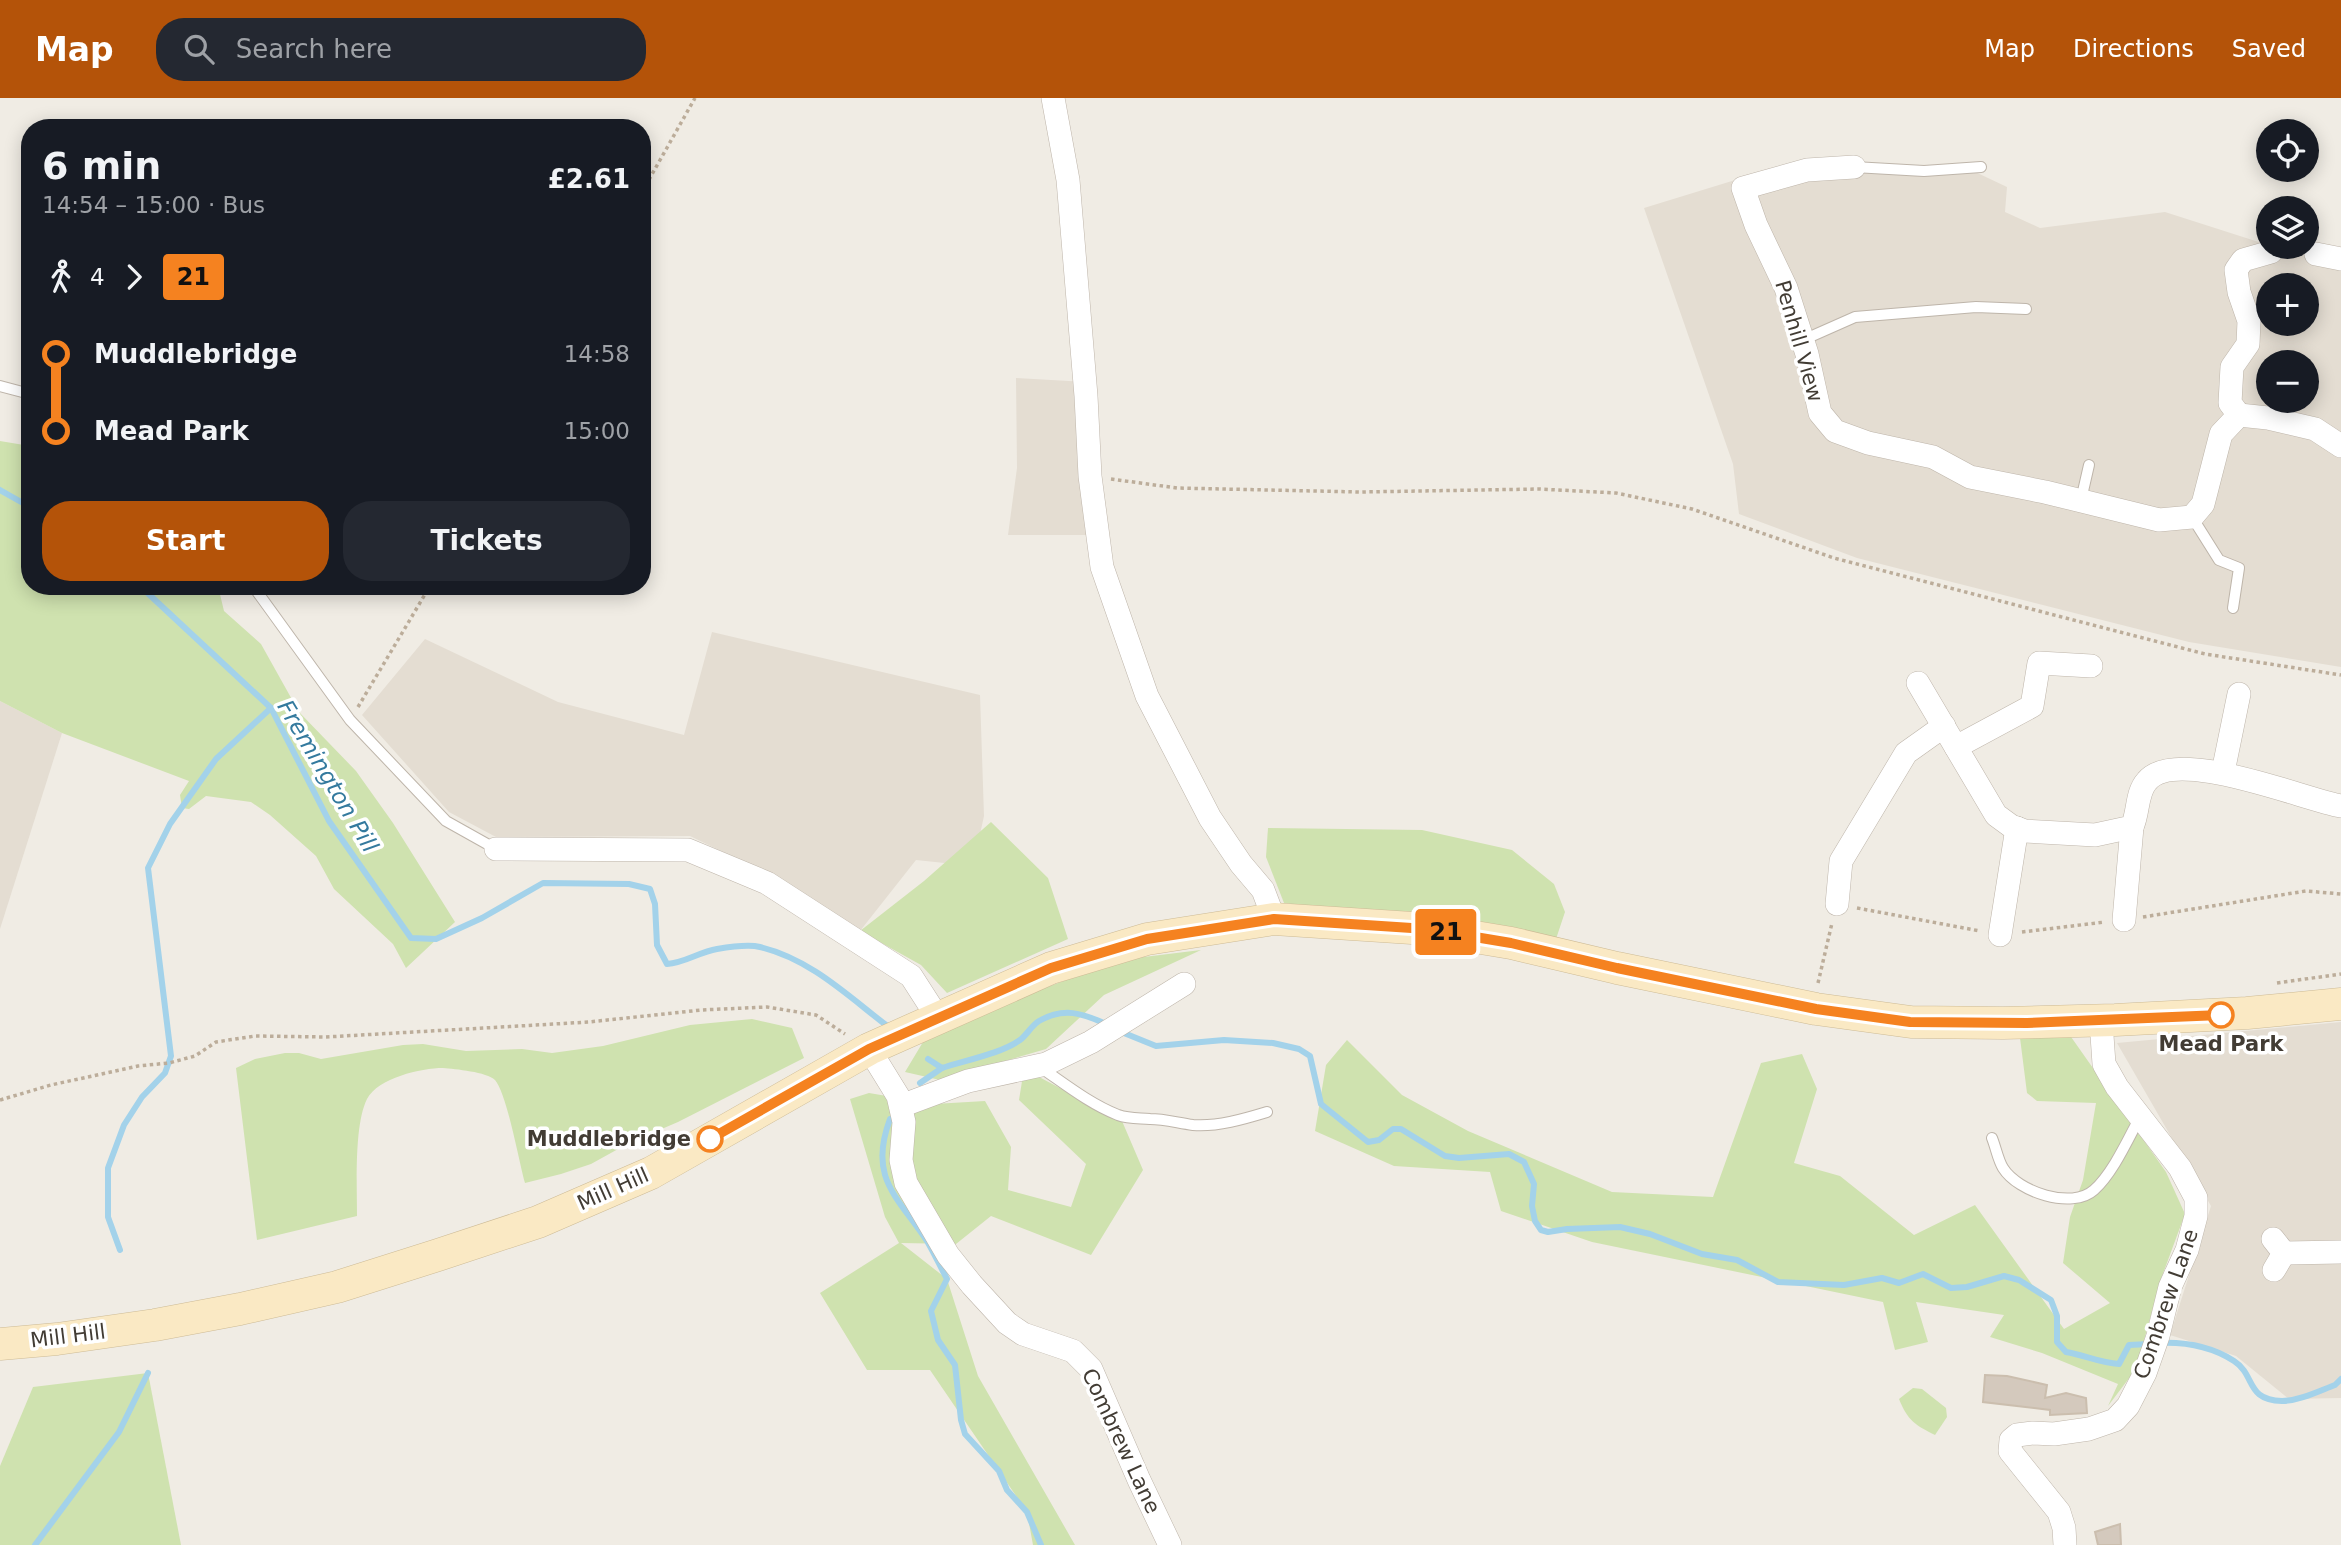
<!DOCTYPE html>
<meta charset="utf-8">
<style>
:root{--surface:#171b24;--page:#242831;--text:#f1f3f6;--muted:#9ea1a6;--accent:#b45309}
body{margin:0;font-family:"DejaVu Sans",sans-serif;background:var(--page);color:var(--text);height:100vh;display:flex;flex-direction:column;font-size:26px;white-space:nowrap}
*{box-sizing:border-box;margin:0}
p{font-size:23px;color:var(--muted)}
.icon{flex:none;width:38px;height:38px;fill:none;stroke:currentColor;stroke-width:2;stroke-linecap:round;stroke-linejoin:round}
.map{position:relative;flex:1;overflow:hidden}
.sheet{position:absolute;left:21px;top:21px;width:630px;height:476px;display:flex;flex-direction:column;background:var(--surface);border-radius:28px;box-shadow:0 4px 18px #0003}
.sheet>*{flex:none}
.badge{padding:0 14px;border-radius:5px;font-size:24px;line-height:46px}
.buttons{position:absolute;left:2256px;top:21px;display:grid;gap:14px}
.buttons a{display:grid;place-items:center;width:63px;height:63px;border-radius:50%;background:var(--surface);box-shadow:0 4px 18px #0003;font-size:35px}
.map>.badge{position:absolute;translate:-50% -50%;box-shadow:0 0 0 4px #fff}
.legs{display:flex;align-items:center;gap:10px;height:77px;padding:0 21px;font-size:23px}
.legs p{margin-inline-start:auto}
.summary{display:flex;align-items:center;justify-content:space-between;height:119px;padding:0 21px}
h1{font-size:38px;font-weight:600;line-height:52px}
.cta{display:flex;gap:14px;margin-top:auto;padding:14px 21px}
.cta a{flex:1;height:80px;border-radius:28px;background:var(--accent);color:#fff;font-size:28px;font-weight:600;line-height:80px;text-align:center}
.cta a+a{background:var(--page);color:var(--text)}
ul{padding:0 21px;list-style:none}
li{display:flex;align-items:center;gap:24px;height:77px;font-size:26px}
li i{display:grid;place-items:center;width:10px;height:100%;margin:0 9px;background:currentColor}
li i::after{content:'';width:18px;height:18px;margin:-9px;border:5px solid;border-radius:50%;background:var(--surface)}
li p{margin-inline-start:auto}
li:first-child i{background:linear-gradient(#0000 50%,currentColor 0)}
li:last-child i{background:linear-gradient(currentColor 50%,#0000 0)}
header{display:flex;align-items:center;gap:42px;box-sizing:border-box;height:98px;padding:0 35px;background:var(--accent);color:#fff}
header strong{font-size:33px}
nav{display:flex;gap:38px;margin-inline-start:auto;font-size:24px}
.search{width:490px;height:63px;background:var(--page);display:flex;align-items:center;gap:18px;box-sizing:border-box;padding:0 24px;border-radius:28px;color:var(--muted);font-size:26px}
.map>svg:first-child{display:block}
.residential{fill:#e4ddd2;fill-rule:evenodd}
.green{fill:#cfe2af}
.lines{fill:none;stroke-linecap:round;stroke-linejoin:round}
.stream{stroke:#a3d2ea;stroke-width:6}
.building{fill:#d4c9bd;stroke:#cbbeae;stroke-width:2}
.lane-casing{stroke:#beb5aa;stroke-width:12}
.street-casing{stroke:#beb5aa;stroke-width:24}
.secondary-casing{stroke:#cdbb96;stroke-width:33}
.path{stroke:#bcad9a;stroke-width:3.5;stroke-dasharray:3.5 3.5;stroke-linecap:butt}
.lane{stroke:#fff;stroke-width:10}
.street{stroke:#fff;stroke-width:23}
.secondary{stroke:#fae9c4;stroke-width:32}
.line-1-casing{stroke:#fff;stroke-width:16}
.line-1{stroke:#f58220;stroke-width:10}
.stop-1-dot{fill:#fff;stroke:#f58220;stroke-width:3.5}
.labels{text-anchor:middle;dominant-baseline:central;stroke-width:7;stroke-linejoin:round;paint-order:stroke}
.street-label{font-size:21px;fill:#423c34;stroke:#fff}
.stop-label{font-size:21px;font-weight:bold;fill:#423c34;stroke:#fff}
.water-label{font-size:23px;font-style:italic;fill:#347a9e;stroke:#fff}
</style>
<header>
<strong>Map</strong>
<div class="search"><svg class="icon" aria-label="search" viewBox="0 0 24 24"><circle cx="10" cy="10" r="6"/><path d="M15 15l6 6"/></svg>Search here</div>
<nav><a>Map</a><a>Directions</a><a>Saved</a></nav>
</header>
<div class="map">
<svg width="2341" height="1447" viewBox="0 0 2341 1447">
<rect width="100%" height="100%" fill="#f0ece4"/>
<!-- residential -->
<g class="residential">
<path d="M1781 68 1969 71 2007 89 2005 114 2040 130 2165 114 2268 147 2341 159V569L2189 544 1857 460 1739 416 1733 366 1644 110ZM2268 187H2306V226H2268ZM2268 264H2306V303H2268Z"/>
<path d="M1016 280 1086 284 1095 437H1008L1017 370Z"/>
<path d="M712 534 980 597 984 718 973 768 916 762 860 833 773 778 690 738 496 739 449 714 362 617 425 541 558 604 684 637Z"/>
<path d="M0 603 62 635 0 831Z"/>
<path d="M2341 924V1300L2289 1301 2236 1258 2170 1237 2211 1108 2117 945Z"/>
</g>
<!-- green -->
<g class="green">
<path d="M0 343 30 348V488H218L224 513 261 546 299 614 356 673 393 725 455 824 406 870 393 846 334 791 316 758 270 717 251 704 206 698 189 711 182 710 180 697 189 683 62 635 0 603Z"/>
<path d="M991 724 1048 780 1068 841 947 895 921 867 860 833 924 783Z"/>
<path d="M1268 730 1422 732 1512 752 1554 786 1565 814 1556 841 1284 805 1266 759Z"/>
<path d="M1201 852 1104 897 1046 951 940 982 905 974 929 934 1119 862Z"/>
<path d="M752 921 792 930 804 960 678 1024 629 1045 591 1066 561 1076 525 1085C519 1064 507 996 495 982 487 974 455 971 443 970 421 970 378 980 367 1001 354 1027 357 1087 357 1118L257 1142 236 970 255 961 285 955H299L321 961 403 947 423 946 466 953 522 951 552 955 603 948 690 927Z"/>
<path d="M2019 932 2069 936 2166 1074 2185 1116 2161 1181 2136 1271 2108 1308 2118 1286 2042 1255 1990 1239 2004 1217 1916 1204 1928 1244 1895 1252 1883 1204 1592 1144 1501 1113 1490 1074 1394 1068 1315 1033 1326 967 1347 942 1402 997 1468 1033 1612 1094 1713 1099 1761 965 1802 956 1817 991 1794 1065 1840 1078 1914 1137 1975 1107 2064 1231 2110 1205 2063 1165 2070 1119 2083 1082 2096 1005 2037 1003 2027 995Z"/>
<path d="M1024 971 1122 1023 1143 1072 1091 1157 991 1118 956 1146 901 1145 947 1181 978 1278 1075 1447H1033L1027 1414 930 1272H867L820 1195 899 1145 885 1119 850 1001 869 995 934 1006 985 1003 1011 1049 1008 1092 1071 1109 1086 1066 1019 1002Z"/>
<path d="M148 1275 181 1447H0V1368L33 1289Z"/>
<path d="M1913 1290 1922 1291 1946 1310 1947 1319 1935 1337C1915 1327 1908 1323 1899 1301Z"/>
</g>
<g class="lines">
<!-- stream -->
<g class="stream">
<path d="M0 392 30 409"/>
<path d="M140 488 271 610 329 723 411 840 436 841 482 820 543 785 629 786 650 791 655 806 657 847 667 866C685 865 699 854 717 851 729 849 748 846 760 849 810 861 847 897 886 927"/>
<path d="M1119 933 1156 948 1224 942 1273 945 1299 951 1310 958 1321 1006 1368 1044 1379 1042 1393 1031H1401L1445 1058 1459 1060 1509 1056 1524 1064 1534 1086 1532 1108 1535 1123 1541 1132 1548 1134 1567 1131 1620 1129 1650 1136 1702 1156 1737 1162 1778 1184 1844 1187 1882 1180 1899 1185 1923 1176 1951 1190 1967 1189 2004 1178 2019 1182 2051 1202 2057 1218V1244L2066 1254C2084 1257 2100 1265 2119 1266L2129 1247 2149 1246"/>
<path d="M928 961 942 970C966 962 1000 956 1020 942 1027 937 1031 928 1039 923 1064 909 1082 915 1106 926"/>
<path d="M920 985 942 970"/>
<path d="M890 1021C868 1080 897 1098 927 1143 934 1155 940 1168 947 1181L931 1213 938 1242 955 1267 961 1322 965 1336 999 1373 1007 1392 1027 1414 1041 1447"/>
<path d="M120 1152 108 1119V1070L124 1027 142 999 165 975 171 958 148 770 170 726 216 661 271 610"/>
<path d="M2160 1245C2186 1244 2212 1249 2234 1263 2256 1277 2245 1302 2282 1303 2299 1303 2319 1293 2335 1287L2341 1281"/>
<path d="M35 1447 119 1334 148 1275"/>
</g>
</g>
<!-- building -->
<g class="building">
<path d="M1985 1277 2007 1278 2047 1287 2045 1300 2066 1295 2086 1300 2087 1315 2050 1317V1312L1983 1304Z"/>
<path d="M2120 1426 2121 1447H2098L2095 1434Z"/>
</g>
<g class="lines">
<defs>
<g id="lane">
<path d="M1854 69 1924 73 1981 69"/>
<path d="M1803 242 1855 219 1976 209 2026 211"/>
<path d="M0 288 30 296"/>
<path d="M2081 402 2089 367"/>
<path d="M2192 419 2219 462 2239 470 2233 510"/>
<path d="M253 488 350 622 446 723 496 751"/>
<path d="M1040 969C1065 986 1090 1006 1118 1017 1129 1021 1139 1020 1150 1021 1164 1021 1178 1025 1193 1027 1217 1029 1244 1021 1267 1014"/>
<path d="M1992 1040C1996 1050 1998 1062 2003 1070 2018 1094 2072 1112 2094 1092 2113 1075 2128 1041 2140 1019"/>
</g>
<g id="street">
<path d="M1053 0 1068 82 1086 298 1090 378 1102 469 1147 598 1210 720 1241 766 1263 792 1274 821"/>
<path d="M1854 69 1807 72 1743 90 1756 127 1786 190 1807 256 1820 315 1835 333 1868 345 1933 359 1970 379 2045 394 2159 422 2192 419 2203 406 2221 336 2239 317"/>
<path d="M2316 156 2341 161"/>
<path d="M2239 317 2230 305 2232 269 2248 246 2249 223 2239 194 2236 172 2243 162 2271 154"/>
<path d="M2239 317 2268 320 2315 331 2341 348"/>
<path d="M1918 585 1996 717 2011 728 2025 733 2095 737 2132 729C2139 714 2136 695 2147 683 2176 648 2302 701 2341 708"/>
<path d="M1956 649 2032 608 2039 565 2091 568"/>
<path d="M2223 674 2239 596"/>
<path d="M496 751 688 752 767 785 911 878 938 920"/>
<path d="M1837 806 1841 763 1906 655 1944 628"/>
<path d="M2124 822 2132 729"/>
<path d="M2000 837 2017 730"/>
<path d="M869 951 898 998 904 1024 901 1062 906 1085 948 1157 972 1187 1007 1225 1023 1236 1073 1253 1091 1271 1139 1382 1170 1447"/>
<path d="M901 1008 968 983 1046 966 1091 944 1184 886"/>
<path d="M2273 1141 2284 1155 2274 1172"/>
<path d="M2284 1155 2341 1154"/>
<path d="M2065 1447 2064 1430 2059 1414 2010 1353 2011 1342 2017 1337 2033 1335 2054 1336 2089 1331 2115 1322 2128 1308 2145 1275 2158 1238 2170 1189 2187 1152 2196 1118V1100L2180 1070 2117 989 2104 966 2101 923"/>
</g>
<path id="secondary" d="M0 1246 57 1241 155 1227 240 1211 337 1189 438 1157 538 1124 651 1075 869 951 1051 870 1147 841 1274 821 1427 831 1511 845 1617 870 1816 911 1911 924 2003 925 2115 922 2247 915 2341 906"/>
</defs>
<!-- lane casing -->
<use href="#lane" class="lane-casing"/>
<!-- street casing -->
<use href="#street" class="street-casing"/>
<!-- secondary casing -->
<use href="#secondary" class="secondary-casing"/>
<!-- path -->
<g class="path">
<path d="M642 94 695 0"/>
<path d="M1111 381 1177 390 1361 394 1539 391 1616 395 1692 411 1834 460 2205 556 2341 577"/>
<path d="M358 609 430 488"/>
<path d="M1857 810 1980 833"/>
<path d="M2143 819 2306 793 2341 796"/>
<path d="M2022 834 2105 824"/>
<path d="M1818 885 1832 825"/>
<path d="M2277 885 2341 876"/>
<path d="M0 1002 51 987 138 968 169 965 195 958 216 944 255 938 326 939 589 924 701 912 767 909 816 917 845 936"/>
</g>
<!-- lane -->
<use href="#lane" class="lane"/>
<!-- street -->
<use href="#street" class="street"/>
<!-- secondary -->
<use href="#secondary" class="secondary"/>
</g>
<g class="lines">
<defs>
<path id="line-1" d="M710 1041 869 951 1051 870 1147 841 1274 821 1427 831 1511 845 1617 870 1816 911 1910 924 2027 925 2221 917"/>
</defs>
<!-- line-1 casing -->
<use href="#line-1" class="line-1-casing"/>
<!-- line-1 -->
<use href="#line-1" class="line-1"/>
</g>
<!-- markers -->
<g class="stop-1-dot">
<circle cx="2221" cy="917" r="12"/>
<circle cx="710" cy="1041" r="12"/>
</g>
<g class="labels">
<!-- street labels -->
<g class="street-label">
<text transform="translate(1799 243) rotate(74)">Penhill View</text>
<text transform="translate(613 1091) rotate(-24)">Mill Hill</text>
<text transform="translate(2166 1206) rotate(-71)">Combrew Lane</text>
<text transform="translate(68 1238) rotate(-7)">Mill Hill</text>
<text transform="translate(1121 1343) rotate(65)">Combrew Lane</text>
</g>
<!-- stop labels -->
<g class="stop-label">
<text x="2221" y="946">Mead Park</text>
<text x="691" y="1041" text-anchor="end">Muddlebridge</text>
</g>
<!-- water labels -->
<g class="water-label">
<text transform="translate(328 678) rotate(59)">Fremington Pill</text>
</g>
</g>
</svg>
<div class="buttons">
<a><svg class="icon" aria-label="locate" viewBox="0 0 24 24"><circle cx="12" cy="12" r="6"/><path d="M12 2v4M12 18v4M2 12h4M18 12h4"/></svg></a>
<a><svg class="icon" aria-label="layers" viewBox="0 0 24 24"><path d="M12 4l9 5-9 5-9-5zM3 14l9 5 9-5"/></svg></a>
<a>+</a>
<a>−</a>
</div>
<b class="badge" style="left:1446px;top:834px;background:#f58220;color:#111">21</b>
<section class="sheet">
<div class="summary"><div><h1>6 min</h1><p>14:54 – 15:00 · Bus</p></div><b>£2.61</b></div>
<div class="legs"><svg class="icon" aria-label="walk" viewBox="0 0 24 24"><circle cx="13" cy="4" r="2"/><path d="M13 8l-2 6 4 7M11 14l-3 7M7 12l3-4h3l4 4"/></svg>4<svg class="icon" aria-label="forward" viewBox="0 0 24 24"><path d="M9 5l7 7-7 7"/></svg><b class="badge" style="background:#f58220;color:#111">21</b></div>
<ul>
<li><i style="color:#f58220"></i><b>Muddlebridge</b><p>14:58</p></li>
<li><i style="color:#f58220"></i><b>Mead Park</b><p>15:00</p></li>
</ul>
<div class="cta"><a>Start</a><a>Tickets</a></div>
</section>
</div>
